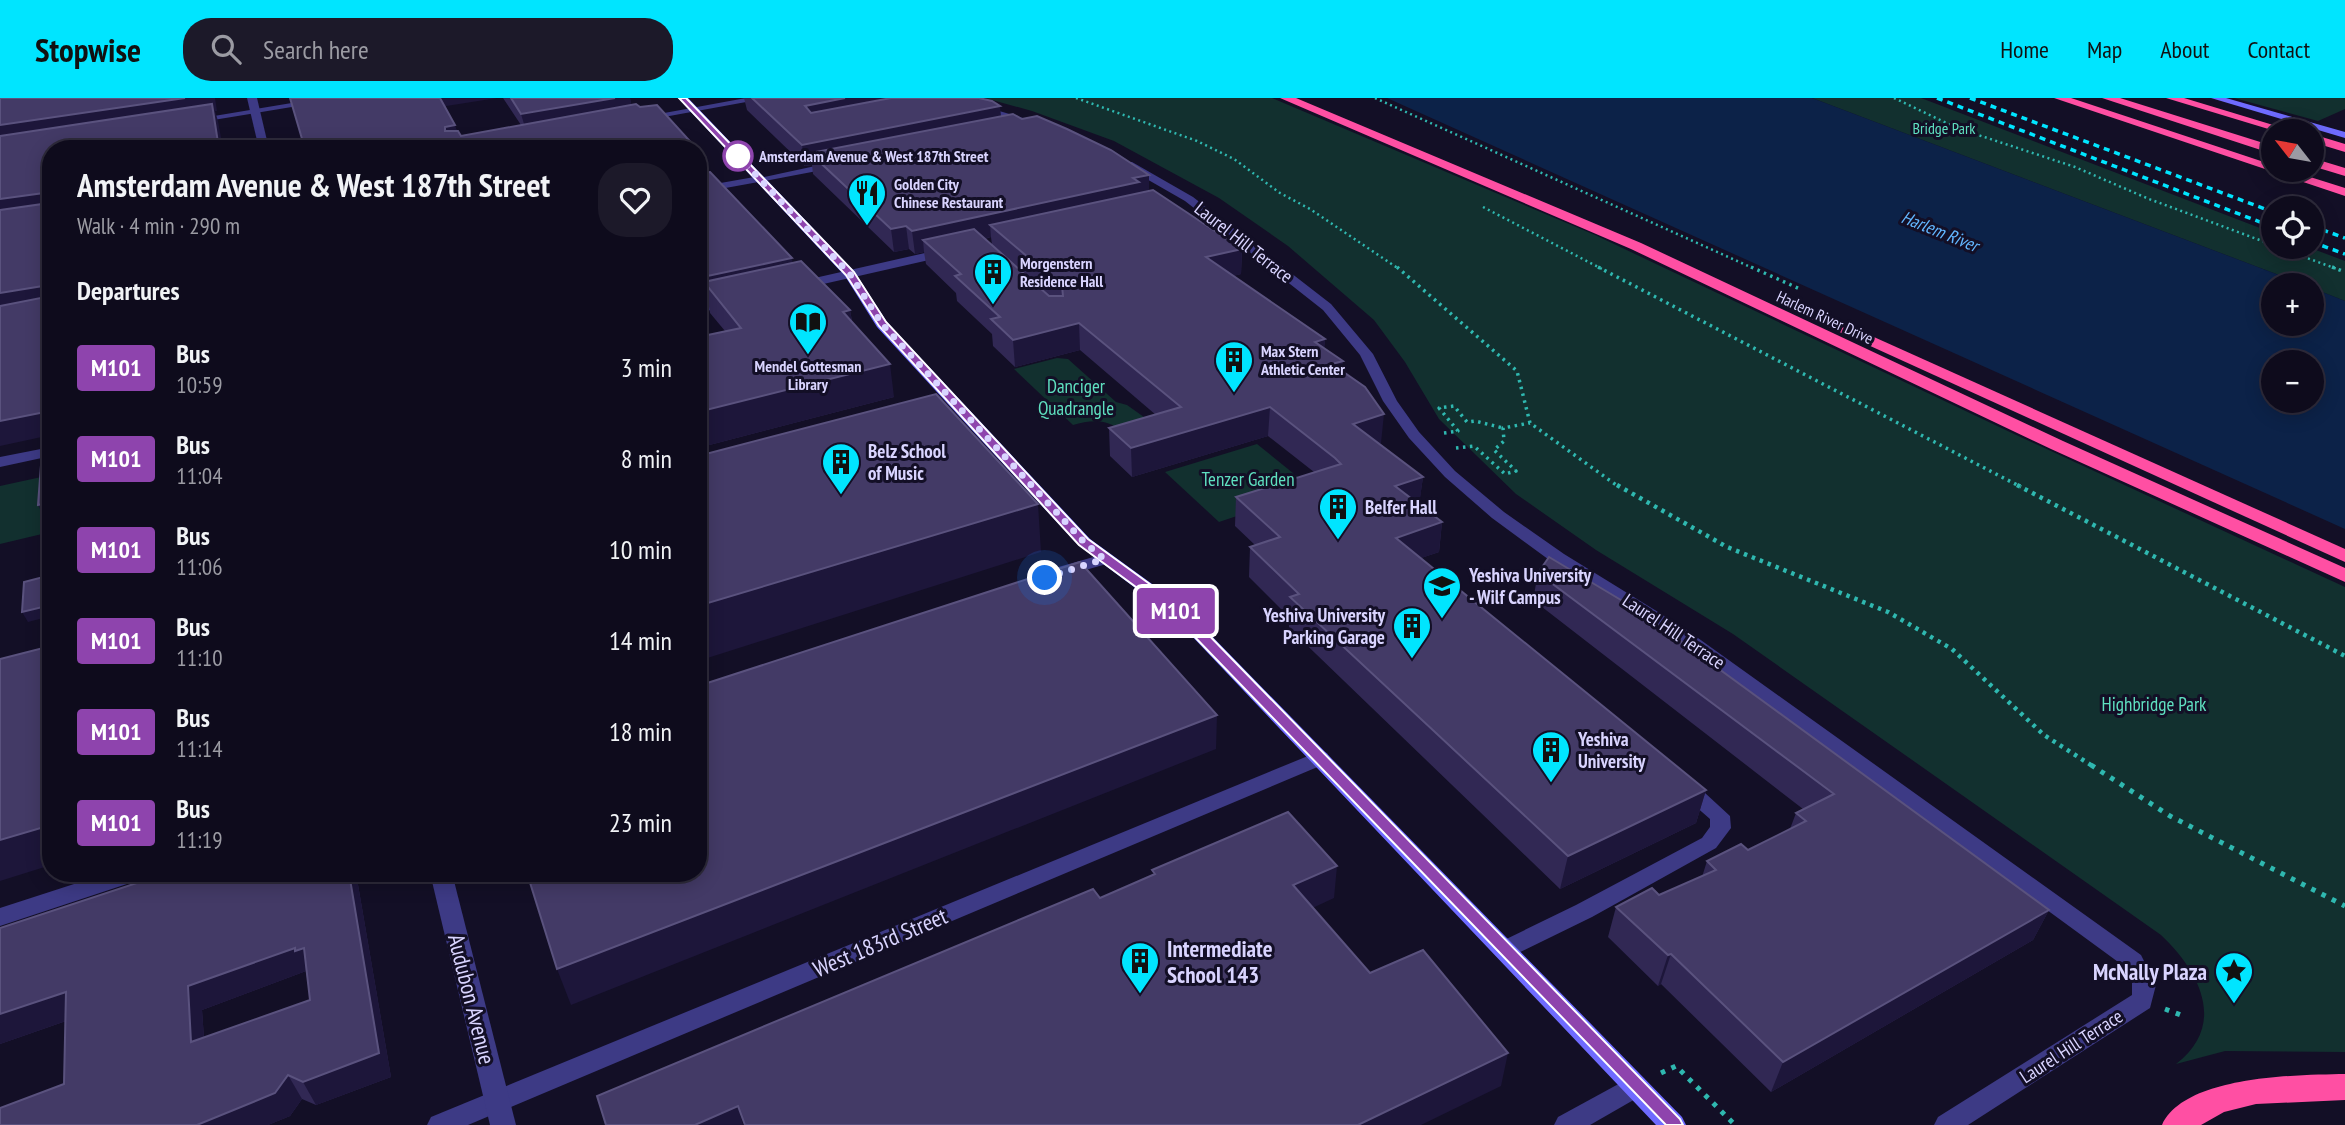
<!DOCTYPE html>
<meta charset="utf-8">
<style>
:root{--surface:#0e0b1c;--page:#1c1929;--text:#f1f3f6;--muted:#9b9ba3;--line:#2e2b3b;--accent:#00e5ff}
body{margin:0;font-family:"PT Sans Narrow",sans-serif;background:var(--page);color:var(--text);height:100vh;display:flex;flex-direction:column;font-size:26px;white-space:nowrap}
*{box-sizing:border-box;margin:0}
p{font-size:23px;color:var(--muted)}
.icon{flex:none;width:38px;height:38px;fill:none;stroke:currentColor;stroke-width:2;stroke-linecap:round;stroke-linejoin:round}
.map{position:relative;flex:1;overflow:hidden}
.drawer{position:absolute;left:42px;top:42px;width:665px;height:742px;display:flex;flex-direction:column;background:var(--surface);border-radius:28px;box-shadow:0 4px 18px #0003,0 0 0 2px var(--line)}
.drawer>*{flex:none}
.badge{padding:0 14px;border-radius:5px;font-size:24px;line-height:46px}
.needle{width:46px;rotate:301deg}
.tools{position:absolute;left:2261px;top:21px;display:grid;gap:14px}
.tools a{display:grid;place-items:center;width:63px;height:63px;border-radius:50%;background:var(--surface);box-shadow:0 4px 18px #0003,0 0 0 2px var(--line);font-size:35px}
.you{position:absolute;width:35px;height:35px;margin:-18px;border:5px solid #fff;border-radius:50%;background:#1a73e8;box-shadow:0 0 0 10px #1a73e833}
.map>.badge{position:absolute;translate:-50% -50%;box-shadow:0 0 0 4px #fff}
h2{padding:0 35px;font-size:26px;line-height:63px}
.round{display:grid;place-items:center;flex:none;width:74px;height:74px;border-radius:28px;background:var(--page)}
.overview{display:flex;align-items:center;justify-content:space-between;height:119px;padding:0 35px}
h1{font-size:33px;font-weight:600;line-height:52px}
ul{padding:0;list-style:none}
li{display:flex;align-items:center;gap:21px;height:91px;padding:0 35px}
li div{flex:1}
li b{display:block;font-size:26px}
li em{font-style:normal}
li .badge{min-width:77px;font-weight:700;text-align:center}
header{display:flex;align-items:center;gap:42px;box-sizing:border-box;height:98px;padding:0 35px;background:var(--accent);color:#111}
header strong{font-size:33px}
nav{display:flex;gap:38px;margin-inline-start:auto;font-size:24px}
.search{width:490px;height:63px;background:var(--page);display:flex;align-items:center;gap:18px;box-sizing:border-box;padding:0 24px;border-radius:28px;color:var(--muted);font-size:26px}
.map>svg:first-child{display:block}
.green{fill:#12302f}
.water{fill:#0c2248;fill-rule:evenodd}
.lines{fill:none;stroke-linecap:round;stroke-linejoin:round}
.path-far3{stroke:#2fb8b0;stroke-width:2.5;stroke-dasharray:2 3.5;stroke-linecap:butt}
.path-far2{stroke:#2fb8b0;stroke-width:3.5;stroke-dasharray:2.5 4.5;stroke-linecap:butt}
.path-far1{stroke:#2fb8b0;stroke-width:4.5;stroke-dasharray:3.5 5;stroke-linecap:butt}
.path{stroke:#2fb8b0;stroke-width:5;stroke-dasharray:4.5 7;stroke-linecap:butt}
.service{fill:#3d3a85;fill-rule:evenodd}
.minor{fill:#3d3a85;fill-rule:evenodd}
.tertiary{fill:#3d3a85;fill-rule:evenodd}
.secondary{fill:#6f6bff;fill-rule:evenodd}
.motorway{fill:#ff4fa3;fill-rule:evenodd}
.rail{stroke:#00e5ff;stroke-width:3.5;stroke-dasharray:6 5;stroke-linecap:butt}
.wall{fill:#312854;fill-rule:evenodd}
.shaded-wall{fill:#1d163a}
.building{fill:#433a66;stroke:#5a527e;stroke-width:2;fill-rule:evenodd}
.line{fill:#8e44ad;stroke:#fff;stroke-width:2}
.walk{stroke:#d9d4ff;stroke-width:7;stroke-dasharray:0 12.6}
.stop-dot{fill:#fff;stroke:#8e44ad;stroke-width:3.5}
.labels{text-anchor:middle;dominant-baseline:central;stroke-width:6;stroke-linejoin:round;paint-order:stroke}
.far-park-label{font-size:16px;fill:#5fe0c0;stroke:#130f26}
.far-stop-label{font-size:16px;font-weight:bold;fill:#d9d4ff;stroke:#130f26;text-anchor:start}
.far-poi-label{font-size:16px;font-weight:bold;fill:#d9d4ff;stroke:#130f26;text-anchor:start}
.far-street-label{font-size:16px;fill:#d9d4ff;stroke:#130f26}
.far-water-label{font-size:18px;font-style:italic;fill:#62b6ff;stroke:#130f26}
.street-label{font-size:19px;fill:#d9d4ff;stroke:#130f26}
.park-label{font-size:19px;fill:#5fe0c0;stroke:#130f26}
.poi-label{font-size:19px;font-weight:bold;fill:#d9d4ff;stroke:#130f26;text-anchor:start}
.near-street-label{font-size:23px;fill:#d9d4ff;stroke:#130f26}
.near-poi-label{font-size:23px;font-weight:bold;fill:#d9d4ff;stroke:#130f26;text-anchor:start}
</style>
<header>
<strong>Stopwise</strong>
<div class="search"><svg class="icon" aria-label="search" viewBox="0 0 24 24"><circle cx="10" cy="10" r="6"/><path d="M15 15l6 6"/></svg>Search here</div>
<nav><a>Home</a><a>Map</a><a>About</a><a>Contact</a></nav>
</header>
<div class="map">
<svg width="2345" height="1027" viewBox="0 0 2345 1027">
<rect width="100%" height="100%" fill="#130f26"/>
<!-- green -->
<g class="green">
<path d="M985 0H1272L1595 137 2014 336 2345 489V954L2225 953 2176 966C2228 926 2199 873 2161 837L1733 536 1596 452 1516 396 1439 321 1405 264 1374 222 1288 148 1219 100 1114 43 1032 13Z"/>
<path d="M1812 0H1921L2273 135V149H2308L2345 163V203L2312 190V187H2305Z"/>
<path d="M2234 0H2345V11L2318 23Z"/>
<path d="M1057 260 1068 261 1116 304 1127 307 1151 324 1121 333C1107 320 1090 322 1073 327L1014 271Z"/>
<path d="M1257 346 1314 392 1219 424 1165 374Z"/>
<path d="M46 378 42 436 0 446V388Z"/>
</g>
<!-- water -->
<path class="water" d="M1387 0H1812L2305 187H2273V226H2312V190L2345 203V431ZM2273 264H2312V303H2273Z"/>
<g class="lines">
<!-- path-far3 -->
<g class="path-far3">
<path d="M1076 0 1197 43 1234 61 1280 95 1310 111 1399 171"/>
<path d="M1375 0 1755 171"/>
<path d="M1894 0 1957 30 2075 69 2149 101 2273 147"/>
<path d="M1483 109 1602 171"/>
<path d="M2277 149 2337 171"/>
</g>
<!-- path-far2 -->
<g class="path-far2">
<path d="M1397 169 1517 273 1530 325 1619 389"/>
<path d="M1598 169 2021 389"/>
<path d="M1751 169 1800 191"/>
<path d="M2332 169 2345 174"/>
<path d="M1444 335 1458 333 1439 310 1454 308 1467 324 1475 323 1503 330"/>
<path d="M1456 350 1474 348 1505 376 1516 373 1494 352 1504 343 1503 330 1530 325"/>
</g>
<!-- path-far1 -->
<g class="path-far1">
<path d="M1617 387 1727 449 1888 514 1952 551 2044 637 2094 669"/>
<path d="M2017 387 2345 558"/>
</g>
<!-- path -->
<g class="path">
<path d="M2091 667 2170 718 2345 808"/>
<path d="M2165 911 2181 917"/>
<path d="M1661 975 1676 968 1735 1027"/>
</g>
<!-- service -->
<path class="service" d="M1685 681 1692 683 1730 718 1731 730 1716 750 1592 819 1512 858 1504 861 1496 858 1493 852 1496 846 1576 807 1702 740 1710 729V721L1678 693 1675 688 1678 683Z"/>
<!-- minor -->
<g class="minor">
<path d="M322 0H346L195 25 190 22Z"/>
<path d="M746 0H768L642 23 637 20Z"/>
<path d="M939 0H955L1050 28 1042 30Z"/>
<path d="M834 64 839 67 838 69 760 84 755 81Z"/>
<path d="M1124 64H1132L1193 99 1331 206 1373 256 1397 303 1419 334 1455 373 1504 414 1564 456 1684 530 2141 857 2156 887 2150 910 1968 1027H1934L1938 1019 2132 897V882L2125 869 1672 538 1552 464 1492 420 1445 379 1409 340 1383 303 1360 257 1323 212 1185 103 1124 68Z"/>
<path d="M947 150 953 154 951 157 797 192 791 188 797 184Z"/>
<path d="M732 199 736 200V206L698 215V207Z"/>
<path d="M51 349V358L0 369V359Z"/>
<path d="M1104 456 1110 457 1112 461 1110 465 1061 479 1053 474 1055 470Z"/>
<path d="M1320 653 1327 655 1330 660 1327 665 468 1027H427L431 1019Z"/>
<path d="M108 775H145L142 781 0 828V810Z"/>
<path d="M1635 977 1644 980 1647 988 1644 996 1590 1027H1554L1558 1019Z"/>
</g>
<!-- tertiary -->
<g class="tertiary">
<path d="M247 0H257L269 51H259Z"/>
<path d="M760 78 765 81 764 83 698 95V89Z"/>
<path d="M430 775H452L516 1027H490Z"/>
</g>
<!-- secondary -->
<g class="secondary">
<path d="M678 0H688L854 173 887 224 1090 441 1170 499 1200 526 1682 1019 1686 1027H1656L1188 534 1158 507 1078 447 877 229 845 178Z"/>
<path d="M2211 0H2226L2345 34V40Z"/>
</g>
<!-- motorway -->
<g class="motorway">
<path d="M1280 0H1296L1641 145 2063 343 2345 470V484L2051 351 1631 151Z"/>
<path d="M2054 0H2071L2273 67V72H2288L2345 90V98Z"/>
<path d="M2102 0H2120L2273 48V56Z"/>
<path d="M2166 0H2184L2293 33H2275Z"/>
<path d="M2312 36 2345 46V54L2312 44Z"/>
<path d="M2312 60 2345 70V78L2312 68Z"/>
<path d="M1805 208 2345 451V464L1800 216 1797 213 1800 210Z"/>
<path d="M2345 976V1002L2256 1006 2224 1014 2201 1027H2162C2185 977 2298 977 2345 976Z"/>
</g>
<!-- rail -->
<g class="rail">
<path d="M1937 0 2273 129"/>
<path d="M1970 0 2273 114"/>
<path d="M2312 128 2345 140"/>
<path d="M2312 144 2345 156"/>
</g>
</g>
<!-- wall -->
<g class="wall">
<path d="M503 0H630L631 7 640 9 697 51H305L445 8 457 33 461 38 521 27Z"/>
<path d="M744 0H979L1001 18 1022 21 1149 77V92L1242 151 1241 176 1233 178 1325 241 1324 250 1342 273 1381 345H1379L1423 379 1419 406 1442 424 1439 454 1421 460 1706 692 1696 725 1560 791 1289 530V519L1249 479 1250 449 1255 447 1235 428 1236 399 1314 374 1268 338 1132 379 1110 358 1109 330 1156 317 1080 252 1015 269 993 248 992 236 957 203 956 195 926 166 924 154 915 156 909 151 894 154 813 76 812 67 805 68 747 12ZM991 139 992 147 985 141Z"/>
<path d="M698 52 706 74 793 165 850 212 852 223 894 299 698 350V239L725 233 710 215 708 202 701 204 698 200Z"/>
<path d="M1538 475 2049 812 2033 842 1771 994 1661 886 1658 888 1608 839 1616 809 1659 797 1702 779 1707 763 1748 752 1790 731 1796 715 1803 711 1533 502Z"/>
<path d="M356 775 391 979 316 1007 302 1001 290 1018 268 1027H0L64 986 66 923 0 946V830ZM306 873 310 902 204 940 202 912Z"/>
</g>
<!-- shaded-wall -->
<g class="shaded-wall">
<path d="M185 0H215L217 13H215L218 23 223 51 0 45V27Z"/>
<path d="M438 0H497L440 9Z"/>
<path d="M615 0H630L633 17 527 36 521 16Z"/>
<path d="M845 0H919L808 29 805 8Z"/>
<path d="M1000 8 1002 28 810 55 812 67 805 68 802 47Z"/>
<path d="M455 27 461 47 445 33V29Z"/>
<path d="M702 56 706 77 698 87V57Z"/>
<path d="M1149 77V99L990 127 991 139 934 152 923 142 924 154 915 156 912 133Z"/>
<path d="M44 95 51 110 0 121V101Z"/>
<path d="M906 128 909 151 894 154 891 131Z"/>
<path d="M1242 151 1241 176 1206 185V159Z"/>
<path d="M792 160 795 183 704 184 708 202 701 204 698 189V180Z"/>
<path d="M43 188 51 204 0 217V195Z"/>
<path d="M850 212 855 243 843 214Z"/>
<path d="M1079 225 1080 252 1015 269 1013 242Z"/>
<path d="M1325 241 1323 268 1315 244Z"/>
<path d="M1343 263 1341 290 1332 266Z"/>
<path d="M890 266 894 299 698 350V314Z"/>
<path d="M1270 309 1268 338 1132 379 1131 350Z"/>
<path d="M45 314 51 337 0 348V323Z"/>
<path d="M1384 316 1381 345 1350 354 1353 326Z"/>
<path d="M1423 379 1419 408 1395 388Z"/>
<path d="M51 404V431H50L38 407Z"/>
<path d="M1038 406 1041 454 698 563V508Z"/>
<path d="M1442 424 1439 454 1392 470 1396 440Z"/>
<path d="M51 507V518L28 524 22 514Z"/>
<path d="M1217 617 1216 651 571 907 557 871Z"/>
<path d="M1706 692 1696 725 1560 791 1568 758Z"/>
<path d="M51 727V767L0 783V742Z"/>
<path d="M1337 768 1334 800 1291 820 1293 787Z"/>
<path d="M349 775H356L391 979 316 1007 303 984Z"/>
<path d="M2049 812 2033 842 1771 994 1783 964Z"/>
<path d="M295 850H304L306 873 202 912 206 968 191 944 188 888Z"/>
<path d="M1671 856 1661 886 1658 888 1668 857Z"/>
<path d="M66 894 83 917 0 946V916Z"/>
<path d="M1508 955 1501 988 1421 1027H1358Z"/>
<path d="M288 977 302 1001 290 1018 268 1027H197Z"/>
<path d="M738 1008 743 1027H695Z"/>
</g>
<!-- building -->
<g class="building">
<path d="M0 0H185L0 27Z"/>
<path d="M290 0H440L455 27 445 29V33H458L461 38 636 6 640 9 657 7 697 51H305Z"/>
<path d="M511 0H615L521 16Z"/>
<path d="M752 0H845L805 8 811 15 891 0H979L992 3 1000 8 802 47Z"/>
<path d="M212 6 219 51H51V404L38 407 45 314 0 323V208L41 200 43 188 0 195V112L42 106 44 95 0 101V38Z"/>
<path d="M1013 16 1022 21 1037 18 1067 31 1111 52 1149 77 1133 80 1139 84 912 133 906 128 891 131 810 55Z"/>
<path d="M710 74 792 160 698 180V75Z"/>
<path d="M1153 92 1242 151 1206 159 1325 241 1315 244 1343 263 1332 266 1365 289 1384 316 1353 326 1423 379 1395 388 1442 424 1396 440 1706 692 1568 758 1290 499 1299 496 1250 449 1280 439 1236 399 1341 366 1335 360 1270 309 1131 350 1109 330 1181 309 1079 225 1013 242 991 221 1000 219 955 178 961 176 923 142 974 131 1049 198H1063L1062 188 990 127Z"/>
<path d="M801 163 850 212 843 214 890 266 698 314V239L741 230 704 184Z"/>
<path d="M936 296 1038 406 698 508V358Z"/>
<path d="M1549 459 1641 514 2049 812 1783 964 1671 856 1668 857 1616 809 1652 790 1659 797 1716 772 1707 763 1741 746 1748 752 1806 723 1796 715 1834 696 1538 475Z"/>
<path d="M1080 464 1217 617 557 871 527 775H698V588Z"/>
<path d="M51 477V507L22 514 24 484Z"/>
<path d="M51 548V727L0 742V561Z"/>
<path d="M1288 714 1337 768 1293 787 1370 875 1423 852 1508 955 1358 1027H745L738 1008 695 1027H606L597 998 1093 791 1100 800 1155 776 1152 772Z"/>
<path d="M167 775H349L379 955 303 984 288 977 275 995 197 1027H0V1010L64 986 66 894 0 916V830ZM295 850V853L304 850 310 902 191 944 188 888Z"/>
</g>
<!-- line -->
<path class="line" d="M679 0H686L854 174 886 224 1088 441 1169 500 1199 527 1680 1021 1683 1027H1666L1189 533 1159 506 1079 447 879 228 846 177Z"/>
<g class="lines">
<!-- walk -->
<path class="walk" d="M738 58 850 176 882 226 1084 444 1104 461 1045 480"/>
</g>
<!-- icons -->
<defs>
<symbol id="restaurant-pin" viewBox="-11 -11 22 30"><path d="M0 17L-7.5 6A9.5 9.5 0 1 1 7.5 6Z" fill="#00e5ff" stroke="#130f26"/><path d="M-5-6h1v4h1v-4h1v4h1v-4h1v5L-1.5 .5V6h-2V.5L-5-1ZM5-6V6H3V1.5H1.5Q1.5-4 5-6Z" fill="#111"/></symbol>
<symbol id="building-pin" viewBox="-11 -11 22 30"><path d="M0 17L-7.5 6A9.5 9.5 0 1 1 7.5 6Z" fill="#00e5ff" stroke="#130f26"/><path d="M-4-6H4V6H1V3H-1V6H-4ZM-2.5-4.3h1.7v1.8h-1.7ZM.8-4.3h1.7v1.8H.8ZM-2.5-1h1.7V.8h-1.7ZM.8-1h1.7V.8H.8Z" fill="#111"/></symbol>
<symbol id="library-pin" viewBox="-11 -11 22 30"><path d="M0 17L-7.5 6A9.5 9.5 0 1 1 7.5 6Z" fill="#00e5ff" stroke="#130f26"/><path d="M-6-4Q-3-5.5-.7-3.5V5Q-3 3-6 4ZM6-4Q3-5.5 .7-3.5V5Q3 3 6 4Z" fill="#111"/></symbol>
<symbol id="university-pin" viewBox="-11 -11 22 30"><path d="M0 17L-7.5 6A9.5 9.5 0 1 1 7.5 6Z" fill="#00e5ff" stroke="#130f26"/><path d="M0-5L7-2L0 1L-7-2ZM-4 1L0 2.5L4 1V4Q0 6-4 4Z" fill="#111"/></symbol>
<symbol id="sight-pin" viewBox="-11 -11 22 30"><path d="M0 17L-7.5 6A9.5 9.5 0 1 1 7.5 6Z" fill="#00e5ff" stroke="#130f26"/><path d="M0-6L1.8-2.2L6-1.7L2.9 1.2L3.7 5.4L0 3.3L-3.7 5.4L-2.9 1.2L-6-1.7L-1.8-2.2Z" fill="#111"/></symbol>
</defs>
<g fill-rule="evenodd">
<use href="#restaurant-pin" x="845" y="73" width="44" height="60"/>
<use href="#building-pin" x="971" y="152" width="44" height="60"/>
<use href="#library-pin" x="786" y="202" width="44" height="60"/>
<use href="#building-pin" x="1212" y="240" width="44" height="60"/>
<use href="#building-pin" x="819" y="342" width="44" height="60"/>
<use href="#building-pin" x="1316" y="387" width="44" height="60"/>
<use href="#university-pin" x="1420" y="466" width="44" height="60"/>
<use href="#building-pin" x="1390" y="506" width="44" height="60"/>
<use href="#building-pin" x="1529" y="630" width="44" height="60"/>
<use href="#building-pin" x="1118" y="841" width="44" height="60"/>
<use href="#sight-pin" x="2212" y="851" width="44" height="60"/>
</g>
<!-- markers -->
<circle class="stop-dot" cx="738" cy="58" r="14"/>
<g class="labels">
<!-- far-park labels -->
<g class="far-park-label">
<text x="1944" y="30">Bridge Park</text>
</g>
<!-- far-stop labels -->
<g class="far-stop-label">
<text x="759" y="58">Amsterdam Avenue &amp; West 187th Street</text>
</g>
<!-- far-poi labels -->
<g class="far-poi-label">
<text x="894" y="86">Golden City<tspan x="894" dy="18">Chinese Restaurant</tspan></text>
<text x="1020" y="165">Morgenstern<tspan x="1020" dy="18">Residence Hall</tspan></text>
<text x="1261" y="253">Max Stern<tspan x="1261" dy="18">Athletic Center</tspan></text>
<text x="808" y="268" text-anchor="middle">Mendel Gottesman<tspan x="808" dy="18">Library</tspan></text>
</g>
<!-- far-street labels -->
<g class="far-street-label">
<text transform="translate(1825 219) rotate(25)">Harlem River Drive</text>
</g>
<!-- far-water labels -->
<g class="far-water-label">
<text transform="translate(1940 133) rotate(22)">Harlem River</text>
</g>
<!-- street labels -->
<g class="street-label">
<text transform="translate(1244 144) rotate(38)">Laurel Hill Terrace</text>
<text transform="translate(1674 533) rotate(34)">Laurel Hill Terrace</text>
<text transform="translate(2071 948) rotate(-33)">Laurel Hill Terrace</text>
</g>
<!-- park labels -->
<g class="park-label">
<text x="1076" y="288">Danciger<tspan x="1076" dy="22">Quadrangle</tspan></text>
<text x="1248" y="381">Tenzer Garden</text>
<text x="2154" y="606">Highbridge Park</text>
</g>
<!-- poi labels -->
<g class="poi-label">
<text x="868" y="353">Belz School<tspan x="868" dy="22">of Music</tspan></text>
<text x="1365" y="409">Belfer Hall</text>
<text x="1469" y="477">Yeshiva University<tspan x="1469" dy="22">- Wilf Campus</tspan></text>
<text x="1385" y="517" text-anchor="end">Yeshiva University<tspan x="1385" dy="22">Parking Garage</tspan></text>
<text x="1578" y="641">Yeshiva<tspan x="1578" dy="22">University</tspan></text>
</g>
<!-- near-street labels -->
<g class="near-street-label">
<text transform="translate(880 844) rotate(-23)">West 183rd Street</text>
<text transform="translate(472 901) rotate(76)">Audubon Avenue</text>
</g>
<!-- near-poi labels -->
<g class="near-poi-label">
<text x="1167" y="850">Intermediate<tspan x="1167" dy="26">School 143</tspan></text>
<text x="2207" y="873" text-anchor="end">McNally Plaza</text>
</g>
</g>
</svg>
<div class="tools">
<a><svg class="needle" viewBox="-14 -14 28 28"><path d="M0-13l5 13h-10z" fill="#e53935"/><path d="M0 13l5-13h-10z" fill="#9b9ba3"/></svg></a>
<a><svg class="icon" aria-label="locate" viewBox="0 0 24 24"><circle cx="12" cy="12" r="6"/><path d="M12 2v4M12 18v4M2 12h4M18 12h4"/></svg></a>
<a>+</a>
<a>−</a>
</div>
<div class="you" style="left:1045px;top:480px"></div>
<b class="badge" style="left:1176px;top:513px;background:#8e44ad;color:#fff">M101</b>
<section class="drawer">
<div class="overview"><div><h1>Amsterdam Avenue &amp; West 187th Street</h1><p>Walk · 4 min · 290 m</p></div><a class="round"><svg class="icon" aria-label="heart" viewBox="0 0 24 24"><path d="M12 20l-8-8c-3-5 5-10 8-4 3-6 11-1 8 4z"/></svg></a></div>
<h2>Departures</h2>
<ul>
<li><span class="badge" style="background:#8e44ad;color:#fff">M101</span><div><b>Bus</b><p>10:59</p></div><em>3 min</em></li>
<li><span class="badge" style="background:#8e44ad;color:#fff">M101</span><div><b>Bus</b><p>11:04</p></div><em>8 min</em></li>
<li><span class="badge" style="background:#8e44ad;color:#fff">M101</span><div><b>Bus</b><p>11:06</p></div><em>10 min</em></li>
<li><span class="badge" style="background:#8e44ad;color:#fff">M101</span><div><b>Bus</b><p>11:10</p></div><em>14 min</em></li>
<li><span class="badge" style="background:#8e44ad;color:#fff">M101</span><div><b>Bus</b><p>11:14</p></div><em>18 min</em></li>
<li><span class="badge" style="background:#8e44ad;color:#fff">M101</span><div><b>Bus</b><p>11:19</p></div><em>23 min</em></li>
</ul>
</section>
</div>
